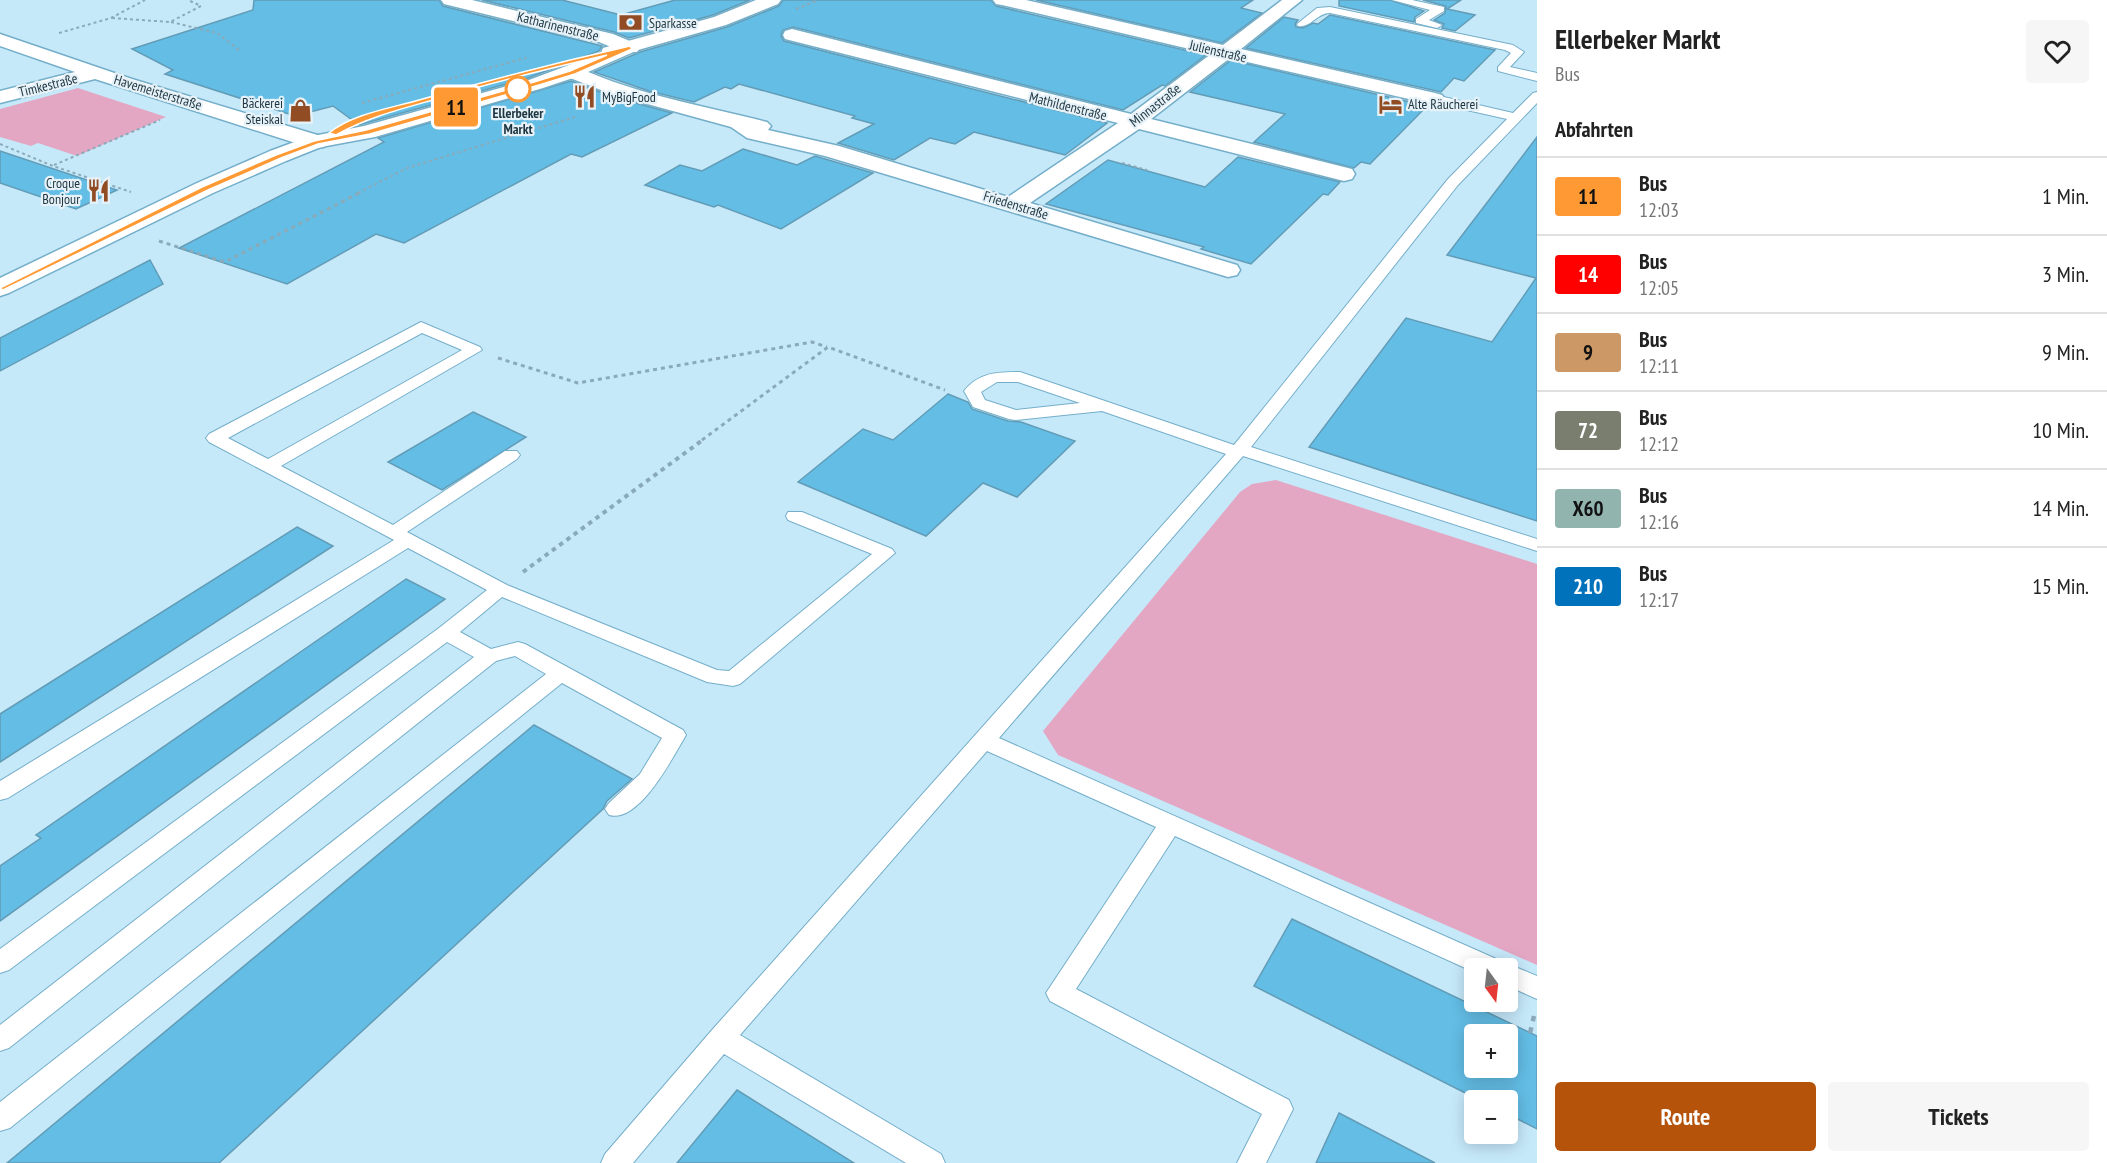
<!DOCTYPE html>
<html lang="de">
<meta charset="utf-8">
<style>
:root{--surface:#fff;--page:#f6f6f6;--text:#222;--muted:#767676;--line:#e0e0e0;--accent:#b45309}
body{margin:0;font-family:"PT Sans Narrow",sans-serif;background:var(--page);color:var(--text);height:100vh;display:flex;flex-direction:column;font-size:22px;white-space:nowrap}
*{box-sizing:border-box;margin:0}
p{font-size:20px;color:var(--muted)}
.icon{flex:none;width:33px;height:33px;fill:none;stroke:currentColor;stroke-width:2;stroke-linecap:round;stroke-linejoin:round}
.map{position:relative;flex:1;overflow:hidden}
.sheet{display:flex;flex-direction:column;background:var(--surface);width:570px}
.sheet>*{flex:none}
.badge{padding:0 12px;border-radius:4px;font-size:21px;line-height:39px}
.needle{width:39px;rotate:165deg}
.tools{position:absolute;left:1464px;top:958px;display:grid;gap:12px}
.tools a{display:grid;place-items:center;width:54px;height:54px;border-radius:6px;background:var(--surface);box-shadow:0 3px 15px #0003;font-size:30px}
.map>.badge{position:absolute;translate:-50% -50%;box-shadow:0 0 0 3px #fff}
h2{padding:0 18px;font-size:22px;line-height:54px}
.round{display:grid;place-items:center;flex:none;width:63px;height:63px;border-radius:6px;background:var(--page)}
.overview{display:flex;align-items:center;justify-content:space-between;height:102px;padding:0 18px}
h1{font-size:28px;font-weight:700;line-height:45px}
.primary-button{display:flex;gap:12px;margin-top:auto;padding:12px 18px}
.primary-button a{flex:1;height:69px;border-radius:6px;background:var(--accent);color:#fff;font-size:24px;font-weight:700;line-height:69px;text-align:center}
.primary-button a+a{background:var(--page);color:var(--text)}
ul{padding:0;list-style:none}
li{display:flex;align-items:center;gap:18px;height:78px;padding:0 18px;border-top:2px solid var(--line)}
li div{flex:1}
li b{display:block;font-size:22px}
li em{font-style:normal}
li .badge{min-width:66px;font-weight:700;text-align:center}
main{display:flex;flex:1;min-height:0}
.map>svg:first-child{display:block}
.green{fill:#e3a7c4}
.building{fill:#63bde5;stroke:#629cb6;stroke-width:1.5;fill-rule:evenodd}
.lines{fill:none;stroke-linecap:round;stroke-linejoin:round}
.lane-casing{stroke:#74aec9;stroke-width:2}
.street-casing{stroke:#74aec9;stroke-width:3}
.secondary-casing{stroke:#74aec9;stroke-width:3}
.path-far3{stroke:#8baab9;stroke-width:2;stroke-dasharray:3 3;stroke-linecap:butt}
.path-far2{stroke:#8baab9;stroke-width:3;stroke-dasharray:4 4;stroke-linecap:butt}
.path-far1{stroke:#8baab9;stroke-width:4;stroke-dasharray:4.5 4.5;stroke-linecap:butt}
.path{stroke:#8baab9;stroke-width:4.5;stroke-dasharray:6 6;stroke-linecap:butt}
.lane{fill:#fff;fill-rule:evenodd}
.street{fill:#fff;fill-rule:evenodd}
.secondary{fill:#fff;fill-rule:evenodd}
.line{fill:#f93;stroke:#fff;stroke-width:1.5}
.stop-dot{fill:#fff;stroke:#f93;stroke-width:3}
.labels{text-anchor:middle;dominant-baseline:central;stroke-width:4.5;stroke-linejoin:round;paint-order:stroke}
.far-poi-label{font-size:14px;fill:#1d3540;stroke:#e7f2f8;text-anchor:start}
.far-street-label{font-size:14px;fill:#1d3540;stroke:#e7f2f8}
.far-stop-label{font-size:14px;font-weight:bold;fill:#1d3540;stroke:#e7f2f8}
</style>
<main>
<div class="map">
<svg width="1537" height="1163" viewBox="0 0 1537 1163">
<rect width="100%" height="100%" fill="#c6e9fa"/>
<!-- green -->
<g class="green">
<path d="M78 88 166 117 77 156 38 143 31 146 0 137V109Z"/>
<path d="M1276 480 1537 564V965L1058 755 1043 731 1240 492 1252 484Z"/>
</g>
<!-- building -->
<g class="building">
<path d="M254 0H439L443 6 602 46 599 51 528 78 359 125 333 106 295 116 165 74 173 70 132 49 253 10Z"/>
<path d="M482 0H562L621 15 675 0H750L713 15 629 38 614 32Z"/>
<path d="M783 0H991L996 6 1206 55 1165 86 1162 85 1123 110 793 27 783 30 781 36 784 41 1107 123 1065 155 974 132 955 144 930 138 894 160 838 143 874 124 852 118 855 116 739 84 731 89 725 87 694 102 649 91 594 72 640 52 727 27 779 6Z"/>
<path d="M1036 0H1253L1241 8 1262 13 1222 43Z"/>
<path d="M1339 0H1390L1424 11 1415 17 1414 22 1339 6Z"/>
<path d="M1423 0H1461L1447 9 1475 15 1455 31 1442 28 1444 24 1434 20 1445 13 1446 6Z"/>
<path d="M1330 15 1495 50 1464 81 1454 78 1441 92 1246 48 1284 17 1298 20 1295 24 1296 27 1303 28 1313 23 1318 24Z"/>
<path d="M1231 60 1427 106 1370 164 1361 162 1354 168 1254 142 1285 114 1190 92Z"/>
<path d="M571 81 610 96 672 113 582 157 571 154 404 243 376 234 287 284 179 248 384 142 378 138Z"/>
<path d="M1537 137V521L1309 447 1406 318 1492 342 1536 278 1447 255Z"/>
<path d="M743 149 797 165 815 156 873 173 781 229 718 205 714 207 645 185 680 165 702 171Z"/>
<path d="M0 151 117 190 76 209 0 183Z"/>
<path d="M1238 157 1340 182 1328 195 1323 194 1251 264 1201 249 1204 247 1046 204 1108 160 1205 187Z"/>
<path d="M150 260 163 284 0 371V338Z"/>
<path d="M948 394 968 402 972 409 1008 421 1021 422 1075 441 1017 497 983 483 926 536 798 482 863 429 893 440Z"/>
<path d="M473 412 526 437 442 490 388 462Z"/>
<path d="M297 527 333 546 0 762V714Z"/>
<path d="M406 579 445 599 0 921V866L41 838 36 835Z"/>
<path d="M534 725 632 779 607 801 603 809 219 1163H7Z"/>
<path d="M1292 919 1537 1036V1129L1508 1114V1101H1481L1254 986ZM1474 1035H1508V1068H1474Z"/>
<path d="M737 1090 854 1163H677Z"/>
<path d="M1339 1113 1435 1163H1316Z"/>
</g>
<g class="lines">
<defs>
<g id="lane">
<path d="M1392 0H1412L1444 7V11L1429 20 1442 25 1437 28 1416 23V19L1430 10Z"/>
<path d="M1330 7 1513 45 1524 52 1510 67 1537 73V81L1498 71V67L1511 53 1505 50 1330 13C1317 13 1311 28 1298 26L1297 24 1317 8Z"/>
<path d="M1537 92V103L1458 185 1251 447 1537 539V551L1243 456 999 738 1503 962 1505 965 1508 964 1537 976V999L1508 986V969H1474V972L1175 836 1076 989 1289 1100 1293 1109 1266 1163H1237L1262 1114 1050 1001 1046 993 1156 827 987 751 740 1035 941 1154 945 1163H906L724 1054 633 1163H601L605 1154 712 1030 1226 454 1102 411 1015 420 1009 419 973 407 964 391C979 372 998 372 1020 372L1234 445 1448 179 1507 119 1431 102V96L1435 95 1513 113 1533 93ZM997 382H1018L1080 403 1016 410 985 400 981 392Z"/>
<path d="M421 322 480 347 482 350 281 466 393 525 505 451H517L520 455 517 459 407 532 507 585 717 670 729 671 872 554 788 520 786 516 788 512H802L892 549 895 553 740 684 733 686 707 682 502 597 460 632 491 649 518 642 525 644 683 730 686 735C673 757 639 824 609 815L605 809 609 803 640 774 662 738 562 683 10 1128 0 1131V1102L546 674 515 656 496 661 9 1048 0 1051V1025L474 657 447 642 9 970 0 973V949L439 628 487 590 408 548 8 798 0 800V781L394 540 209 442 206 438 209 434ZM422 333 462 350 268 459 228 438Z"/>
</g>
<g id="street">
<path d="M441 0H472L613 34 637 44 640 48 637 52H623L599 42 444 4Z"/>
<path d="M993 0H1026L1223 45 1282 0H1302L1241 49 1435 93 1442 95 1445 99 1442 103 1435 105 1230 58 1151 119 1352 169 1355 174 1352 179 1344 181 1139 129 1030 203 1237 265 1240 270 1237 275 1228 277 825 156 747 138 731 127 611 94 565 76 562 72 565 68H579C639 95 704 106 767 122L771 126 768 130 839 146 1008 197 1118 123 785 39 783 35 785 31 792 29 1131 114 1211 54 1002 5 996 4Z"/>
<path d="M0 34 132 79 324 137 327 142 324 147 316 148 308 147 95 79 0 103V91L75 72 0 46Z"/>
</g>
<path id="secondary" d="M756 0H781L778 4 726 25 638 50 579 76 543 88 375 137 321 147 286 161 213 193 9 293 0 296V278L197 183 270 151 308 137 364 126 529 80 601 53 603 48 714 17Z"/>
</defs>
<!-- lane casing -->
<use href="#lane" class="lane-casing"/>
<!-- street casing -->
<use href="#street" class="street-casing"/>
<!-- secondary casing -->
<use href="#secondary" class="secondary-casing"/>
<!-- path-far3 -->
<g class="path-far3">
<path d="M796 9 818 0"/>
<path d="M112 18 170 22 201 6 188 0"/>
<path d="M171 22 217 33 239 50"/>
<path d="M59 33 111 18 145 0"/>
<path d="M362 103 529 57"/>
<path d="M0 144 53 166 131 192"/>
<path d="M1122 163 1147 170"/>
<path d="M54 165 160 120"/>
<path d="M358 193 407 168 575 117"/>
</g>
<!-- path-far2 -->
<g class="path-far2">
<path d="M159 241 225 262 361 192"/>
<path d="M498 358 578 383 812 342 827 347"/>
<path d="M702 440 828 347 945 390"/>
</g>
<!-- path-far1 -->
<path class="path-far1" d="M523 572 704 439"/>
<!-- path -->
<path class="path" d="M1530 1033 1534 1016"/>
<!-- lane -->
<use href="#lane" class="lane"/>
<!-- street -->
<use href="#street" class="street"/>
<!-- secondary -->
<use href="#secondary" class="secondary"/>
</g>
<!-- line -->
<path class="line" d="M630 46 632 49 575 74 539 85 370 134 318 144 281 158 208 190 3 290 0 288 202 187 276 155 314 141 366 130 534 82 570 71 607 55C551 68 495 82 440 98 405 108 368 117 336 135L329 133C352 114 391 108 419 100 489 80 559 62 630 46Z"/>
<!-- icons -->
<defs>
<symbol id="bank-bare" viewBox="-9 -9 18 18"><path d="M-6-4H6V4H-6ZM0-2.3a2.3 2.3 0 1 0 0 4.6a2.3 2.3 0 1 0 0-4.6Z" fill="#914c23" stroke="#e7f2f8" stroke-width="2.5" paint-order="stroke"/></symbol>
<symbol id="restaurant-bare" viewBox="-9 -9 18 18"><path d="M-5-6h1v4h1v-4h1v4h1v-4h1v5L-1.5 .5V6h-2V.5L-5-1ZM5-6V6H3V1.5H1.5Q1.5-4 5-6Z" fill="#914c23" stroke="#e7f2f8" stroke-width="2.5" paint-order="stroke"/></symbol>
<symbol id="hotel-bare" viewBox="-9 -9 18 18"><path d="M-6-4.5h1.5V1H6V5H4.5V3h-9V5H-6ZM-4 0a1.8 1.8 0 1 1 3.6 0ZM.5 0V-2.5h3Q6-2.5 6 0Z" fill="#914c23" stroke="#e7f2f8" stroke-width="2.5" paint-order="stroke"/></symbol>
<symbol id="shop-bare" viewBox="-9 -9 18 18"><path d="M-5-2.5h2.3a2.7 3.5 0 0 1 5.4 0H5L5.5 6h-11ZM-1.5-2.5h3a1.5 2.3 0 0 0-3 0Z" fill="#914c23" stroke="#e7f2f8" stroke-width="2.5" paint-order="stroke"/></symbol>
</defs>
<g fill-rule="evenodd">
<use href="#bank-bare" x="614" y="6" width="33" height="33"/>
<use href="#restaurant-bare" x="568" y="80" width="33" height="33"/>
<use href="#hotel-bare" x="1374" y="88" width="33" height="33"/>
<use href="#shop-bare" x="284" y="94" width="33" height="33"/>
<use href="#restaurant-bare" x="82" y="174" width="33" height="33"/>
</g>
<!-- markers -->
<circle class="stop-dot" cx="518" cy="89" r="12"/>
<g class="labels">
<!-- far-poi labels -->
<g class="far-poi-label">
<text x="649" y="23">Sparkasse</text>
<text x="602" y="97">MyBigFood</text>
<text x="283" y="103" text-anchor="end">Bäckerei<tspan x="283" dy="16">Steiskal</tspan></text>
<text x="1408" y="104">Alte Räucherei</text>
<text x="80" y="183" text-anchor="end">Croque<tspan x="80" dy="16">Bonjour</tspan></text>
</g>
<!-- far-street labels -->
<g class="far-street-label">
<text transform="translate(558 26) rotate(14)">Katharinenstraße</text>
<text transform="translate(1218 51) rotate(13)">Julienstraße</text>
<text transform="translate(48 85) rotate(-14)">Timkestraße</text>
<text transform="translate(158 92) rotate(17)">Havemeisterstraße</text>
<text transform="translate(1155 105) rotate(-38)">Minnastraße</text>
<text transform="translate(1068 106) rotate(14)">Mathildenstraße</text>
<text transform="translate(1016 205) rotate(17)">Friedenstraße</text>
</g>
<!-- far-stop labels -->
<g class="far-stop-label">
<text x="518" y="113">Ellerbeker<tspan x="518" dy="16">Markt</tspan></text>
</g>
</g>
</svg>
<div class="tools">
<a><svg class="needle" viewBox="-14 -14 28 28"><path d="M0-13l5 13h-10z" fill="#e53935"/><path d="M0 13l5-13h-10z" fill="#767676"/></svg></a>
<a>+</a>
<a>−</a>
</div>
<b class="badge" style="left:456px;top:107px;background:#f93;color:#111">11</b>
</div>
<section class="sheet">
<div class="overview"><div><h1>Ellerbeker Markt</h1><p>Bus</p></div><a class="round"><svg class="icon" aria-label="heart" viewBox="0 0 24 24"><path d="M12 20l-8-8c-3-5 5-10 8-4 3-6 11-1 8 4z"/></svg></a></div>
<h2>Abfahrten</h2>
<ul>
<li><span class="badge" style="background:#f93;color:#111">11</span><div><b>Bus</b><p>12:03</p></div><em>1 Min.</em></li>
<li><span class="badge" style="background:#f00;color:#fff">14</span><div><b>Bus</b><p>12:05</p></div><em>3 Min.</em></li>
<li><span class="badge" style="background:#c96;color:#111">9</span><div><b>Bus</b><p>12:11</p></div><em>9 Min.</em></li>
<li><span class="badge" style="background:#797e6f;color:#fff">72</span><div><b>Bus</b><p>12:12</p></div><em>10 Min.</em></li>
<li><span class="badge" style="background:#92b4af;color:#111">X60</span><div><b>Bus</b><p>12:16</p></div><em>14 Min.</em></li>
<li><span class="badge" style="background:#0072bc;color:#fff">210</span><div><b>Bus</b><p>12:17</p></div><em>15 Min.</em></li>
</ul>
<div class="primary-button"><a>Route</a><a>Tickets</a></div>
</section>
</main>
